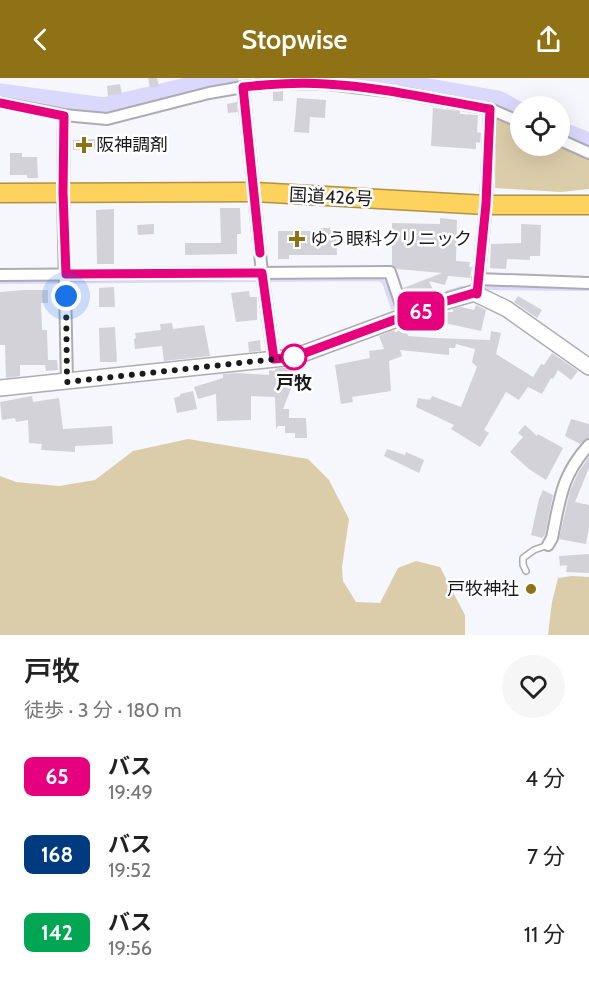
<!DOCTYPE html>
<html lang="ja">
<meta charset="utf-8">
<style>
:root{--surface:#fff;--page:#f6f6f6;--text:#222;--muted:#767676;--accent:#8f7116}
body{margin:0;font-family:Cabin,"Noto Sans JP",sans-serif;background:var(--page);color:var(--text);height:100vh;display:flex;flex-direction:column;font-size:22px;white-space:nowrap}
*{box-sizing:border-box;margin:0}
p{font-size:20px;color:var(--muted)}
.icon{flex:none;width:33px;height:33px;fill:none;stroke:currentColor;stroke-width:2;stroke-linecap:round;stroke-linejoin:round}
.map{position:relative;height:557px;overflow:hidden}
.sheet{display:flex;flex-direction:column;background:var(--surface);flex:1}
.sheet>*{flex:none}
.badge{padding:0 12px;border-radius:9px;font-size:21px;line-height:39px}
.buttons{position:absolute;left:510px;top:18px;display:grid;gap:12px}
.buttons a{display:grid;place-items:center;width:60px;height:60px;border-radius:50%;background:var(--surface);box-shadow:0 6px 24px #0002;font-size:30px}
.you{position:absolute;width:30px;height:30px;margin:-15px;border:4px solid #fff;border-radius:50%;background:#1a73e8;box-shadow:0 0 0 9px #1a73e833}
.map>.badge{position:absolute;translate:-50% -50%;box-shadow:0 0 0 3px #fff}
.round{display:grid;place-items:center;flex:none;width:63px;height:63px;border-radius:32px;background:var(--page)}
.overview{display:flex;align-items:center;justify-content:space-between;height:102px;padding:0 24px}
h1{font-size:28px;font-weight:600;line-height:45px}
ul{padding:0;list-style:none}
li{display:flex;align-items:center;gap:18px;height:78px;padding:0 24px}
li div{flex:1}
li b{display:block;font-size:22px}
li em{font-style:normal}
li .badge{min-width:66px;font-weight:700;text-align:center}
header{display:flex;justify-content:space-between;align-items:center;height:78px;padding:0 24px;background:var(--accent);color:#fff;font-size:27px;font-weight:600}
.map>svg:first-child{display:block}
.green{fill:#dccdaa}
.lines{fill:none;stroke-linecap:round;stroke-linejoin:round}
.stream{stroke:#dad8fc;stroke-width:4}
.river{stroke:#dad8fc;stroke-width:21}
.building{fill:#d3d2d9}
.lane-casing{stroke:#adacb3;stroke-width:8}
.street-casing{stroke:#adacb3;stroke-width:14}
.secondary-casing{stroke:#adacb3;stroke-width:18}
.highway-casing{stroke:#ae9247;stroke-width:21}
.lane{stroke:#fff;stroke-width:5}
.street{stroke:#fff;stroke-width:10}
.secondary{stroke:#fff;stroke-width:15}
.highway{stroke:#fdd25d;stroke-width:18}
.line-casing{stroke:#fff;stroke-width:14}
.line{stroke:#e6007e;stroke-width:9}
.walk{stroke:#1b1b1e;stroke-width:6;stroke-dasharray:0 10.8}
.poi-dot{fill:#8f7116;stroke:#fff;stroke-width:2}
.stop-dot{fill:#fff;stroke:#e6007e;stroke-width:3}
.labels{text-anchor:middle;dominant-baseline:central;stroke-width:5;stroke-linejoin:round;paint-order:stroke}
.poi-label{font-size:18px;fill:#1b1b1e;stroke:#fff;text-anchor:start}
.street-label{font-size:18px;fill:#1b1b1e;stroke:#fff}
.stop-label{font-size:18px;font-weight:bold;fill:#1b1b1e;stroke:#fff}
</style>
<header><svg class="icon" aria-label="back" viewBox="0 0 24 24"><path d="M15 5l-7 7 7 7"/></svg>Stopwise<svg class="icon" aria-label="share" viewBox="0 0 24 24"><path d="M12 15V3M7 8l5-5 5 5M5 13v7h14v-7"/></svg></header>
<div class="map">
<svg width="589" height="557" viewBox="0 0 589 557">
<rect width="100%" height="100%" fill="#f6f6fd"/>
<!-- green -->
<g class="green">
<path d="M496 40 520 52V68H556L589 81V111L561 114 495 110Z"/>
<path d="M188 361 308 381 329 402 349 441 342 489 343 503 356 524 380 525 398 490 416 483 440 489 465 537V557H0V398L16 404 59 408 95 402 133 373Z"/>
<path d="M572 498 589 499V557H548L552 524 558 500Z"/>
</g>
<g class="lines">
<!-- stream -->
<g class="stream">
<path d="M0 204 378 201 384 204 393 230 417 226"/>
<path d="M479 210 589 211"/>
<path d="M447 215 461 210H468"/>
</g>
<!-- river -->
<g class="river">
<path d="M354 0 371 1 498 23 520 35"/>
<path d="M0 16 104 30 228 0"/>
<path d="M560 54 589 65"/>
</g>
</g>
<!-- building -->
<g class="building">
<path d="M148 0H157L159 8 150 10Z"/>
<path d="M120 6 122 16 108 18 107 8Z"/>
<path d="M283 13V23H273V14Z"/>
<path d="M297 20 326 22 325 40 310 39 309 55 294 54Z"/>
<path d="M237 24 238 34 228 35 227 26Z"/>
<path d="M433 30 460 33V36L478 37 477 54 481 55 480 65 476 64V71L431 68Z"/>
<path d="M95 61V71L73 72V62Z"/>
<path d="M10 75H22V79H37L38 100H27V97H10Z"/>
<path d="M220 130H240L241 156H237V176L185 177V165H221Z"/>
<path d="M114 131V186H97L96 132Z"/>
<path d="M440 140 457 142 456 183 470 184 469 189H472L470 200 448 198 445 207 429 203 434 214 408 223 403 210 442 195 397 191 392 187V145L440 146Z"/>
<path d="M154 146V156L138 157 137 147Z"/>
<path d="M521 146 541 147 540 178H530V182L507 181 506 191 490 190 491 166 521 165Z"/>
<path d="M320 150H330V152H336L337 177H289V181H278V153H320Z"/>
<path d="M114 209 115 229H99V210Z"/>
<path d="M25 212H48V225H41L42 252H47L48 282H57L58 292 46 293 45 287H20V298L6 300 5 267H0V214Z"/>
<path d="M249 213 250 219H257V242L236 244 231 215Z"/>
<path d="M518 218 542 232 537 240 514 224Z"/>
<path d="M476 227 486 232 481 253 440 244 443 234H453V231L461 229 474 232Z"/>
<path d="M172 245 173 251 204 247 210 278 164 283 162 268 135 271 134 261 136 260 135 255 161 252 160 246Z"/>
<path d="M115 249 117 284H100L99 250Z"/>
<path d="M406 251 408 258 435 260 490 262 491 253 501 255 496 276 533 299 541 286 544 287 552 275 578 293 571 302 558 292 553 301 551 300 542 316 528 309 519 322 506 314 484 352 489 355 480 369 451 351 454 347 416 329 418 320 430 322 432 318 461 329 477 289 472 284 475 271 456 266 455 270H449V277L400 272 402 278 389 283 391 313 352 319 353 324 341 326 335 287 370 280 369 273 384 271 379 258 394 252 395 254Z"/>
<path d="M260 262 261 273 249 274 248 264Z"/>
<path d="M278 290H292V308L283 331H289V340H306L307 360H295V355H285V348H278L276 351 275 319 251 318V342L217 343 216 316 198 321 194 309 223 300V296L238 295 269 297V292L275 293V291Z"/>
<path d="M193 313 197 331 177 335 174 320 180 318V316Z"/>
<path d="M32 318 33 324 59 320 63 351 112 348 113 366 75 368V374L41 372 42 366 29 365 28 342 16 344 15 340 2 342 0 324Z"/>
<path d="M571 341 589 346V360L580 366 565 358Z"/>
<path d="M525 347 537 358 538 356 563 370 546 402 529 391 510 374 523 359 518 355Z"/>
<path d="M387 371 405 377 406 374 424 382 419 395 384 378Z"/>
<path d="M589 379V390L575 424 589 427V450L586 466 559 461 570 413 579 393Z"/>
<path d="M543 412 553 417 545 457 542 460 531 457 539 421Z"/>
<path d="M589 476V495L566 494 567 487 560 488 559 478Z"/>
</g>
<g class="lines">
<defs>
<path id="lane" d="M526 493 523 487V480L534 472 548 467"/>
<g id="street">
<path d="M243 9 262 195 274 281"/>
<path d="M0 25 64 37 107 41 209 15 243 9 282 5 327 6 396 14 490 31 520 44"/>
<path d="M64 37 63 114 67 304"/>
<path d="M560 62 589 75"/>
<path d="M0 197 390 194 405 239"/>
<path d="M478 201 589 205"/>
<path d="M477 216 486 127 490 31"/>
<path d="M548 467 552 460C560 421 561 398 589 367"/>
</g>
<path id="secondary" d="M0 310 294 279 440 225 474 215 507 231 589 289"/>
<path id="highway" d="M0 115 255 114 486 127H589"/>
</defs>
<!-- lane casing -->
<use href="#lane" class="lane-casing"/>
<!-- street casing -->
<use href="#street" class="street-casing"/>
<!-- secondary casing -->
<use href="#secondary" class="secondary-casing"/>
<!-- highway casing -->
<use href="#highway" class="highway-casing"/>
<!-- lane -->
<use href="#lane" class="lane"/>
<!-- street -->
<use href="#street" class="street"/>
<!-- secondary -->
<use href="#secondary" class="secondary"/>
<!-- highway -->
<use href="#highway" class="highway"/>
</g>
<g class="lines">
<defs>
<path id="line" d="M0 25 64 38 63 114 66 196 262 195 274 281 294 279 440 225 474 215 477 216 486 126 490 31C436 22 381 9 326 6 298 4 270 6 243 9L260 175"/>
</defs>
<!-- line casing -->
<use href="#line" class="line-casing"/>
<!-- line -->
<use href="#line" class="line"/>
<!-- walk -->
<path class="walk" d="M66 218 67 304 294 279"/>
</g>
<!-- markers -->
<g class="poi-dot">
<path d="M81 58h6v6h6v6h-6v6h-6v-6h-6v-6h6z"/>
<path d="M294 152h6v6h6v6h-6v6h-6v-6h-6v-6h6z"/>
<circle cx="531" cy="511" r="6"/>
</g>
<circle class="stop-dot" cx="294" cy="279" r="12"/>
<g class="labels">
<!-- poi labels -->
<g class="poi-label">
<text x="96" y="67">阪神調剤</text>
<text x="310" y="161">ゆう眼科クリニック</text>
<text x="519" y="511" text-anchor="end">戸牧神社</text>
</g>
<!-- street labels -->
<g class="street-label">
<text transform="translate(331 119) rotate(3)">国道426号</text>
</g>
<!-- stop labels -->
<g class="stop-label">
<text x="294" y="305">戸牧</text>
</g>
</g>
</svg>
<div class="buttons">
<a><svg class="icon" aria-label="locate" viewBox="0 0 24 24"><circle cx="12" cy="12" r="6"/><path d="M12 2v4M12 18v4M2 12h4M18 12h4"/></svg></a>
</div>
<div class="you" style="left:66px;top:218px"></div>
<b class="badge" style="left:421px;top:233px;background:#e6007e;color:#fff">65</b>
</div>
<section class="sheet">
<div class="overview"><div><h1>戸牧</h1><p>徒歩 · 3 分 · 180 m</p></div><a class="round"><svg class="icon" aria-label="heart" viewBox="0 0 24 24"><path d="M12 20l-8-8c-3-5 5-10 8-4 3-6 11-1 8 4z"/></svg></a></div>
<ul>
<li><span class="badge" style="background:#e6007e;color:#fff">65</span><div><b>バス</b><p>19:49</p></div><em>4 分</em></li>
<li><span class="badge" style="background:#003b80;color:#fff">168</span><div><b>バス</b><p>19:52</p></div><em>7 分</em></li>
<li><span class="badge" style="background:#00a651;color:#fff">142</span><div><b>バス</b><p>19:56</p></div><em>11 分</em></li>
</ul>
</section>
